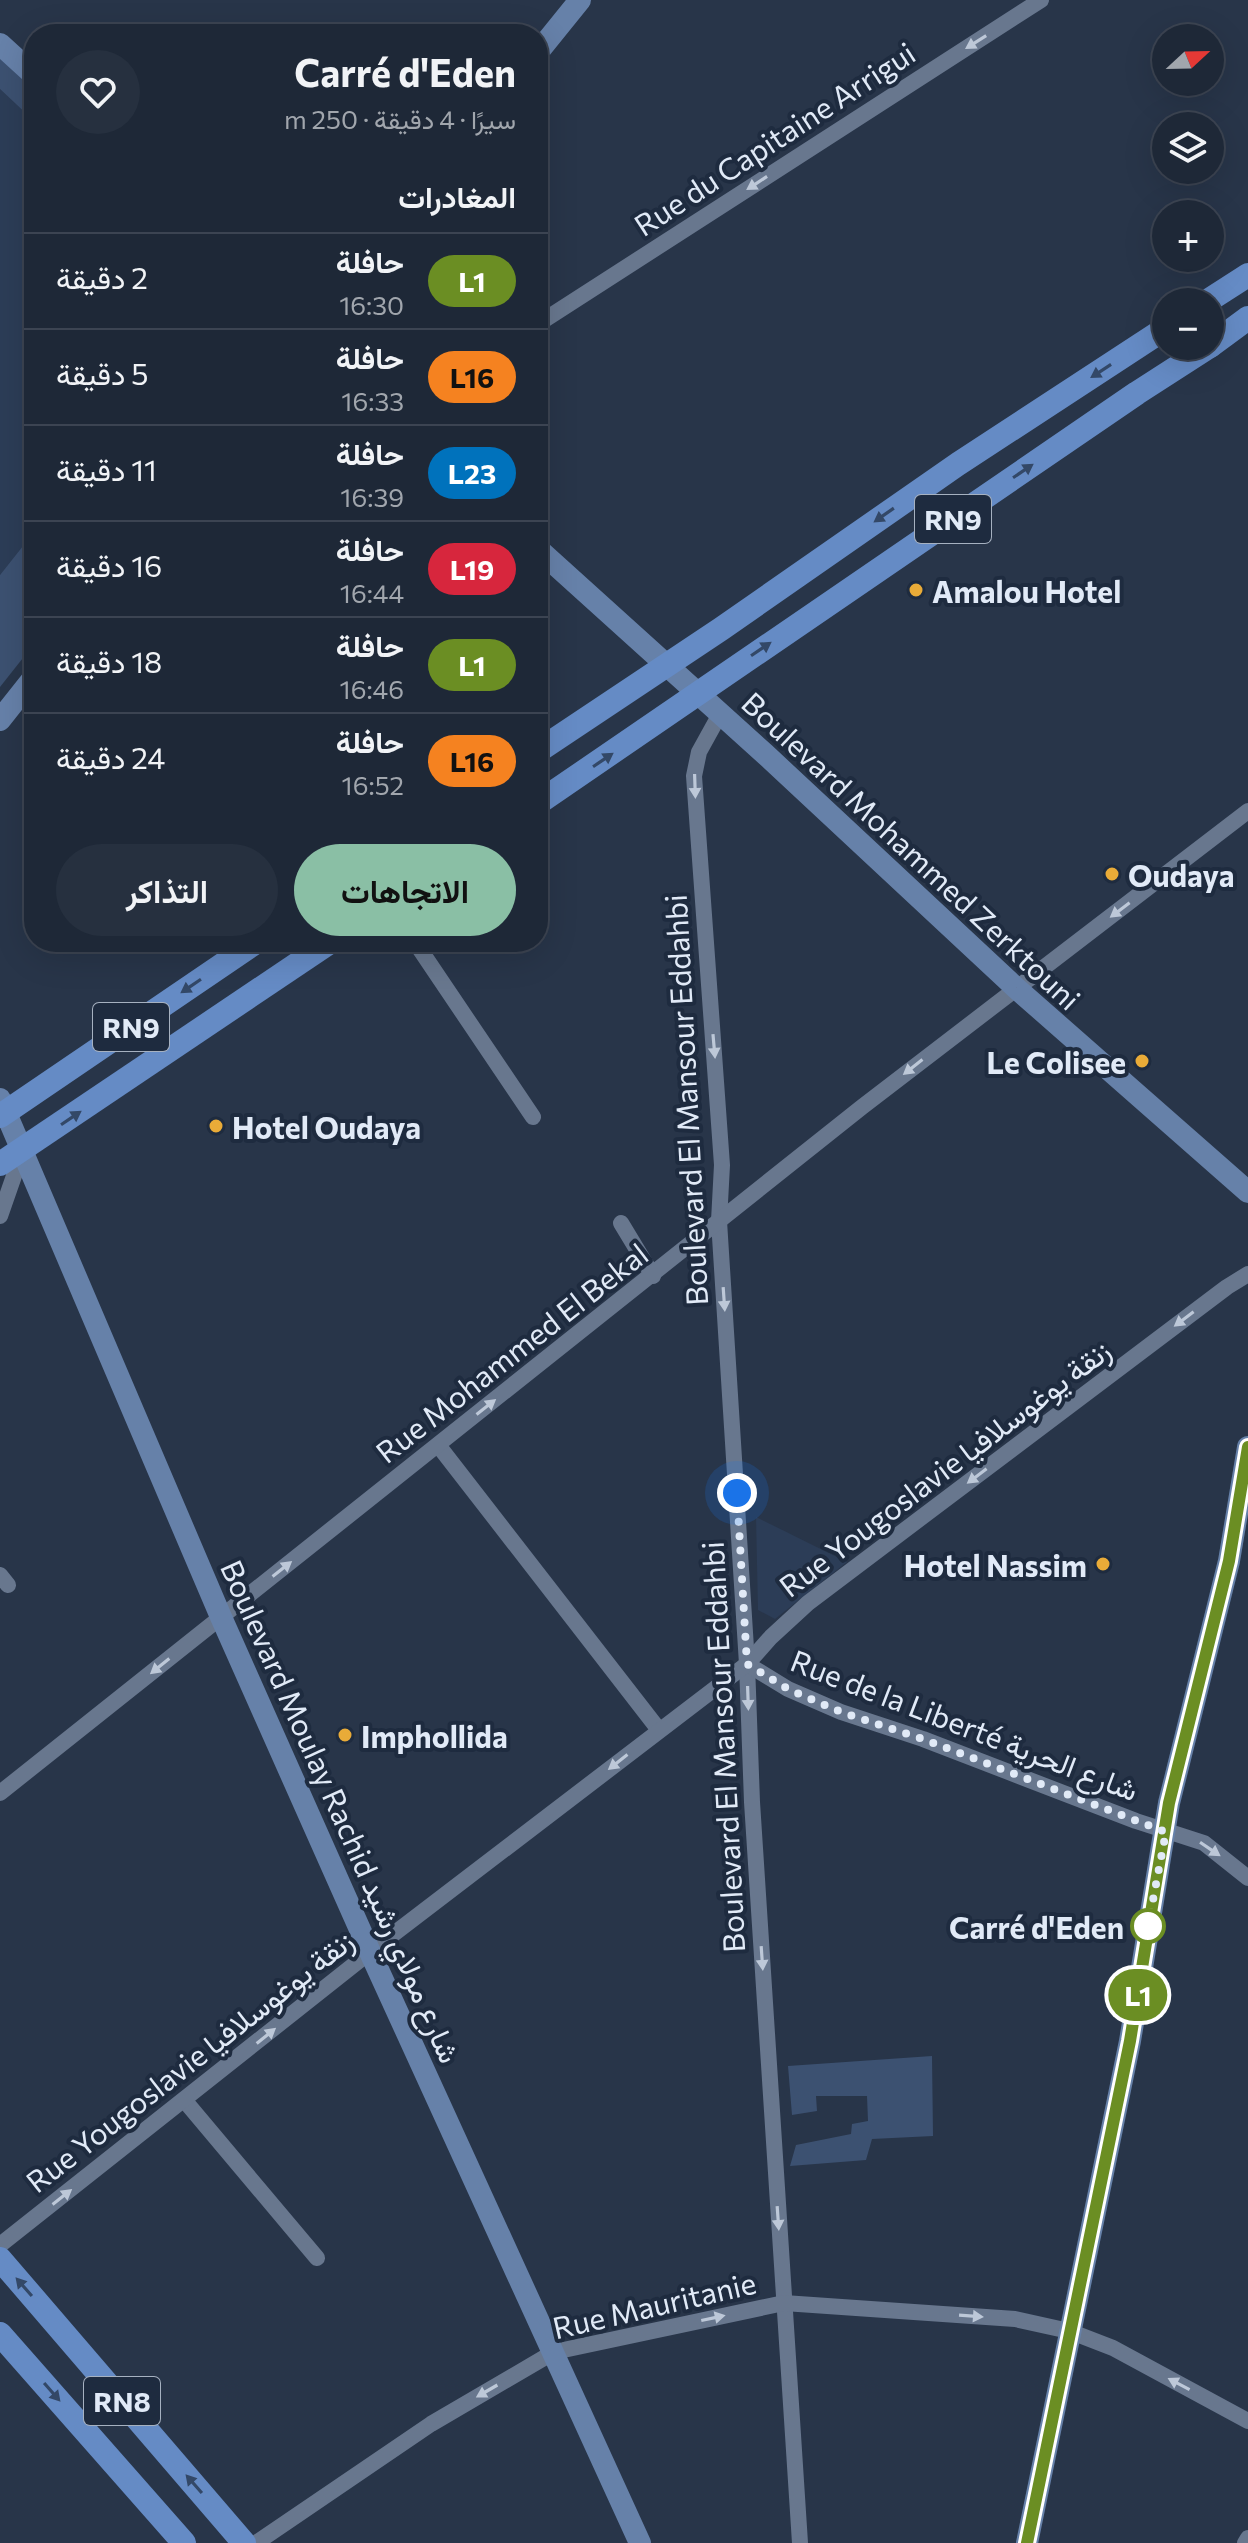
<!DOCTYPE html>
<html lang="ar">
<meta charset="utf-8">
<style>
:root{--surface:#1e2837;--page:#26303f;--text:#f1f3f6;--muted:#a1a6ad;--line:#3c4452;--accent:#8abfa5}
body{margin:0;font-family:Commissioner,Vazirmatn,sans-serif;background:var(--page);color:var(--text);direction:rtl;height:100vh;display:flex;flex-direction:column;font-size:30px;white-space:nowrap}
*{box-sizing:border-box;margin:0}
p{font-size:26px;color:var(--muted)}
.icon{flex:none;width:44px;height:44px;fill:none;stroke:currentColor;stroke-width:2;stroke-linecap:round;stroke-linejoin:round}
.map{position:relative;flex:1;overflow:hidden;direction:ltr}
.side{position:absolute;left:24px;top:24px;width:524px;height:928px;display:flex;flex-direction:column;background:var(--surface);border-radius:32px;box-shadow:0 8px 32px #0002,0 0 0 2px var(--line);direction:rtl}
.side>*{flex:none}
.badge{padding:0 16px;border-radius:26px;font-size:28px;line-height:52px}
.needle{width:52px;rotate:68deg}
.tools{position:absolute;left:1152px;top:24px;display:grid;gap:16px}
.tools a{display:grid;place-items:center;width:72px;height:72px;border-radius:50%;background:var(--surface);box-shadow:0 8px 32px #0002,0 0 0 2px var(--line);font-size:40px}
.you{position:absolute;width:40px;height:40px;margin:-20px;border:6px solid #fff;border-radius:50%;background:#1a73e8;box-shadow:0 0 0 12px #1a73e833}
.map>.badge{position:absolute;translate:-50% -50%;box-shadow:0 0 0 4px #fff}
h2{padding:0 32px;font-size:30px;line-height:72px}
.round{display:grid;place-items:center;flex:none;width:84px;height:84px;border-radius:42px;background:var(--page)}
.headline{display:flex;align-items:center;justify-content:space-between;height:136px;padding:0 32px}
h1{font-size:38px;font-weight:700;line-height:60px}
.button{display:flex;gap:16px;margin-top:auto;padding:16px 32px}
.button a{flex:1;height:92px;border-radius:48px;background:var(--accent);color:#111;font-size:32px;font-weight:700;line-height:92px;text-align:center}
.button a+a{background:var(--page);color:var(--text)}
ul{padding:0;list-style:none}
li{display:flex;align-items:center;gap:24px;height:96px;padding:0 32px;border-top:2px solid var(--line)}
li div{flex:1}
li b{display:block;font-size:30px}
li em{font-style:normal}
li .badge{min-width:88px;font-weight:700;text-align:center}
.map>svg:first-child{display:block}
.built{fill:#2c3d57}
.green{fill:#3c5171}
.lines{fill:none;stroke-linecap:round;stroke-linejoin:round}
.street{stroke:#68778e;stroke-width:16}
.secondary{stroke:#6681a9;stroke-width:22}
.primary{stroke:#658bc5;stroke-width:24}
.oneway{fill:#bdc8d8}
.oneway2{fill:#334867}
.line-casing{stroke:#fff;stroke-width:18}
.line{stroke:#6b8e23;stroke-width:12}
.walk{stroke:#e1eaf7;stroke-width:8;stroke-dasharray:0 14.4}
.poi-dot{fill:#e9ab38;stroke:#1e2b3f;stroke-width:3}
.stop-dot{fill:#fff;stroke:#6b8e23;stroke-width:4}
.labels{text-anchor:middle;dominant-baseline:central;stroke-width:8;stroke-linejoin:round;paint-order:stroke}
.shield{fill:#1e2b3f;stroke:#a6b1c0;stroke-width:2}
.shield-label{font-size:28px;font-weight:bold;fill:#e1eaf7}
.street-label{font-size:30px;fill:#e1eaf7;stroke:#1e2b3f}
.poi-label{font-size:30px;font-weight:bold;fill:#e1eaf7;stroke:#1e2b3f;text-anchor:start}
.stop-label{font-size:30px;font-weight:bold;fill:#e1eaf7;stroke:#1e2b3f;text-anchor:end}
</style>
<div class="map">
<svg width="1248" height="2543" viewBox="0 0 1248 2543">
<rect width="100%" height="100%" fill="#283549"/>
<!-- built -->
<g class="built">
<path d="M0 89 34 121V532L0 575Z"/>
<path d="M756 1517 847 1562 775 1619 758 1610Z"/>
</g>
<!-- green -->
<g class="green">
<path d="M0 55 34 86V121L0 89Z"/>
<path d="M34 532V644L0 687V575Z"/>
<path d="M932 2056 933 2136 872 2139 866 2160 790 2166 796 2145 851 2134 852 2124 868 2121 867 2096H816L817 2111 792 2115 788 2066Z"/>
</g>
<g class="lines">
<!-- street -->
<g class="street">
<path d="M538 324 1041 0"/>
<path d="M720 714 699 752 694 776 722 1165 719 1221 747 1664 752 1802 800 2543"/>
<path d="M415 942 533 1117"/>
<path d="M0 1216 23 1150"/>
<path d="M621 1223 653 1276"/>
<path d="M438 1445 659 1730"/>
<path d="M0 1575 8 1585"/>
<path d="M747 1664 788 1689 841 1712 923 1739 1136 1821 1204 1843 1248 1878"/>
<path d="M0 1793 862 1107 1248 811"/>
<path d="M185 2101 317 2258"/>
<path d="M0 2245 370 1952 747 1664 771 1637 808 1603 1227 1287 1248 1274"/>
<path d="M256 2543 431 2424 554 2352 784 2303 1015 2319 1069 2331 1113 2348 1248 2421"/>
<path d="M1245 2543 1248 2538"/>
</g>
<!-- secondary -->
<g class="secondary">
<path d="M0 44 34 75"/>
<path d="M538 52 580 0"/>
<path d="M538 549 765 754 1016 988 1248 1192"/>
<path d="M0 720 34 677"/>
<path d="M0 1099 221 1617 370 1952 640 2543"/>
<path d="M1027 2543 1130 2041 1169 1803 1229 1561 1248 1447"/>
</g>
<!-- primary -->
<g class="primary">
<path d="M1206 302 1248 275"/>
<path d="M1210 346 1248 318"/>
<path d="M538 751 721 629 958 464 1166 328"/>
<path d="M538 803 1137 393 1210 346"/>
<path d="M0 1116 256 942"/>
<path d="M0 1164 330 942"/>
<path d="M0 2259 244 2543"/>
<path d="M0 2334 184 2543"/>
</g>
</g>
<!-- one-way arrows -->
<defs><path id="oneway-solid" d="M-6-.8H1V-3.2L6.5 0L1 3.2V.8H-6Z" transform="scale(2)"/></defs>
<g class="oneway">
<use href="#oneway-solid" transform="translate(976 42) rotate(148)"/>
<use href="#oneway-solid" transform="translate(757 183) rotate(147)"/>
<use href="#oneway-solid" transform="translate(695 786) rotate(88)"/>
<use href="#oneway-solid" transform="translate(1120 910) rotate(143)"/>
<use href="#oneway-solid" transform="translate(714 1046) rotate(85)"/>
<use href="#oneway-solid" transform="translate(913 1067) rotate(142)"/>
<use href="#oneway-solid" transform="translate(724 1299) rotate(86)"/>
<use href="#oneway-solid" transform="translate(1184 1319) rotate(143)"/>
<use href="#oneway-solid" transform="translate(486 1407) rotate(-38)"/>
<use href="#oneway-solid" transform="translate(977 1476) rotate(143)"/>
<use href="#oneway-solid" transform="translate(282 1569) rotate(-38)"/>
<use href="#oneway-solid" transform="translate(160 1666) rotate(141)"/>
<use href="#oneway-solid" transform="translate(748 1698) rotate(88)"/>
<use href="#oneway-solid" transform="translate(618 1762) rotate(142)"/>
<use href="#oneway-solid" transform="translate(1210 1849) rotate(34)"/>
<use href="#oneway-solid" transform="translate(762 1958) rotate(86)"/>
<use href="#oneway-solid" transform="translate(266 2036) rotate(-39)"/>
<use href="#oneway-solid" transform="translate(62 2197) rotate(-38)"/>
<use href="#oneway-solid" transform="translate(778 2218) rotate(86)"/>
<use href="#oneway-solid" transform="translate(971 2316) rotate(4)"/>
<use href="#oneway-solid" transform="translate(713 2318) rotate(-12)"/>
<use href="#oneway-solid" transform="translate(1179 2384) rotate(-152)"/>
<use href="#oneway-solid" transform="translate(487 2391) rotate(150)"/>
</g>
<g class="oneway2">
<use href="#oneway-solid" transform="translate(1101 371) rotate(147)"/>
<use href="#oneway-solid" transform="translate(1023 471) rotate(-34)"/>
<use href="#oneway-solid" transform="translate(884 515) rotate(145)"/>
<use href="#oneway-solid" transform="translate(761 649) rotate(-34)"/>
<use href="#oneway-solid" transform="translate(603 760) rotate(-34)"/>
<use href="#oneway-solid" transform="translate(191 986) rotate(146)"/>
<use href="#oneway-solid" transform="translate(71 1118) rotate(-34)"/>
<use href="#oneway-solid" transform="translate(24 2287) rotate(-131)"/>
<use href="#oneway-solid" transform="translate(52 2392) rotate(49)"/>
<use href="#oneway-solid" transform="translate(194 2484) rotate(-131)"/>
</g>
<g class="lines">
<defs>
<path id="line" d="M1027 2543 1130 2041 1169 1803 1229 1561 1248 1447"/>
</defs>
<!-- line casing -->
<use href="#line" class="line-casing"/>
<!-- line -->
<use href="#line" class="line"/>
<!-- walk -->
<path class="walk" d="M737 1493 747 1664 788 1689 841 1712 923 1739 1166 1832 1148 1926"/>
</g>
<!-- markers -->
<g class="poi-dot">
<circle cx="916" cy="590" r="8"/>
<circle cx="1112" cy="874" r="8"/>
<circle cx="1142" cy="1061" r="8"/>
<circle cx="216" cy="1126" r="8"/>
<circle cx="1103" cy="1564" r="8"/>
<circle cx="345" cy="1735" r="8"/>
</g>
<circle class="stop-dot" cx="1148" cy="1926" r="16"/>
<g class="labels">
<!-- shield labels -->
<g class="shield">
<rect x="915" y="495" width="76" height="48" rx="6"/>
<rect x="93" y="1003" width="76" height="48" rx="6"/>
<rect x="84" y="2377" width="76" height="48" rx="6"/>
</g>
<g class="shield-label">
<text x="953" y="519">RN9</text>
<text x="131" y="1027">RN9</text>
<text x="122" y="2401">RN8</text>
</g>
<!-- street labels -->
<g class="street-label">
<text transform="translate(774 138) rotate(-33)">Rue du Capitaine Arrigui</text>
<text transform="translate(912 850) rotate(43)">Boulevard Mohammed Zerktouni</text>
<text transform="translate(685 1100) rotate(-93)">Boulevard El Mansour Eddahbi</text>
<text transform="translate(511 1352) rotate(-38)">Rue Mohammed El Bekal</text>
<text transform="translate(944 1467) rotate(-37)">Rue Yougoslavie زنقة يوغوسلافيا</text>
<text transform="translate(965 1724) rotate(21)">Rue de la Liberté شارع الحرية</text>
<text transform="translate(722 1747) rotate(-93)">Boulevard El Mansour Eddahbi</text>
<text transform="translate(342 1811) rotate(66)">Boulevard Moulay Rachid شارع مولاي رشيد</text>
<text transform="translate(189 2060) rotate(-38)">Rue Yougoslavie زنقة يوغوسلافيا</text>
<text transform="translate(654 2304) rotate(-13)">Rue Mauritanie</text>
</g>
<!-- poi labels -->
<g class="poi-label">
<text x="932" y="590">Amalou Hotel</text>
<text x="1128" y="874">Oudaya</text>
<text x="1126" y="1061" text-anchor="end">Le Colisee</text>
<text x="232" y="1126">Hotel Oudaya</text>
<text x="1087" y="1564" text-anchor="end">Hotel Nassim</text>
<text x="361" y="1735">Imphollida</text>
</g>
<!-- stop labels -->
<g class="stop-label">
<text x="1124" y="1926">Carré d'Eden</text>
</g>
</g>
</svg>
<div class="tools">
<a><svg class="needle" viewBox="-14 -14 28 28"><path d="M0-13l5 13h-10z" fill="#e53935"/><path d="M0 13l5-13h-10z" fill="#a1a6ad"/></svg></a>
<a><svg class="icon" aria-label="layers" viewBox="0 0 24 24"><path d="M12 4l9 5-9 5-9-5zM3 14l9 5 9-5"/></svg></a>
<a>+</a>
<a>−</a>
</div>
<div class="you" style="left:737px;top:1493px"></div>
<b class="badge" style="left:1138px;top:1995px;background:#6b8e23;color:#fff">L1</b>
<section class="side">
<div class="headline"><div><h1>Carré d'Eden</h1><p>سيرًا · 4 دقيقة · 250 m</p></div><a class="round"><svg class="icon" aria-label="heart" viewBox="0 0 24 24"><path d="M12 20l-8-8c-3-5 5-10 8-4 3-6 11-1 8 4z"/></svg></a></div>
<h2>المغادرات</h2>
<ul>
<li><span class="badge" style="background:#6b8e23;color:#fff">L1</span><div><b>حافلة</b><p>16:30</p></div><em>2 دقيقة</em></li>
<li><span class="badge" style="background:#f58220;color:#111">L16</span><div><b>حافلة</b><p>16:33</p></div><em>5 دقيقة</em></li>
<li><span class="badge" style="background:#0072bc;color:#fff">L23</span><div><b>حافلة</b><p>16:39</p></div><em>11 دقيقة</em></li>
<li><span class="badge" style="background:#d7263d;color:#fff">L19</span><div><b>حافلة</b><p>16:44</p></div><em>16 دقيقة</em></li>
<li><span class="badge" style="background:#6b8e23;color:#fff">L1</span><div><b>حافلة</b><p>16:46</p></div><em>18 دقيقة</em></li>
<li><span class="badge" style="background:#f58220;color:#111">L16</span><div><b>حافلة</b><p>16:52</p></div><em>24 دقيقة</em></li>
</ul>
<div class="button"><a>الاتجاهات</a><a>التذاكر</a></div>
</section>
</div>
